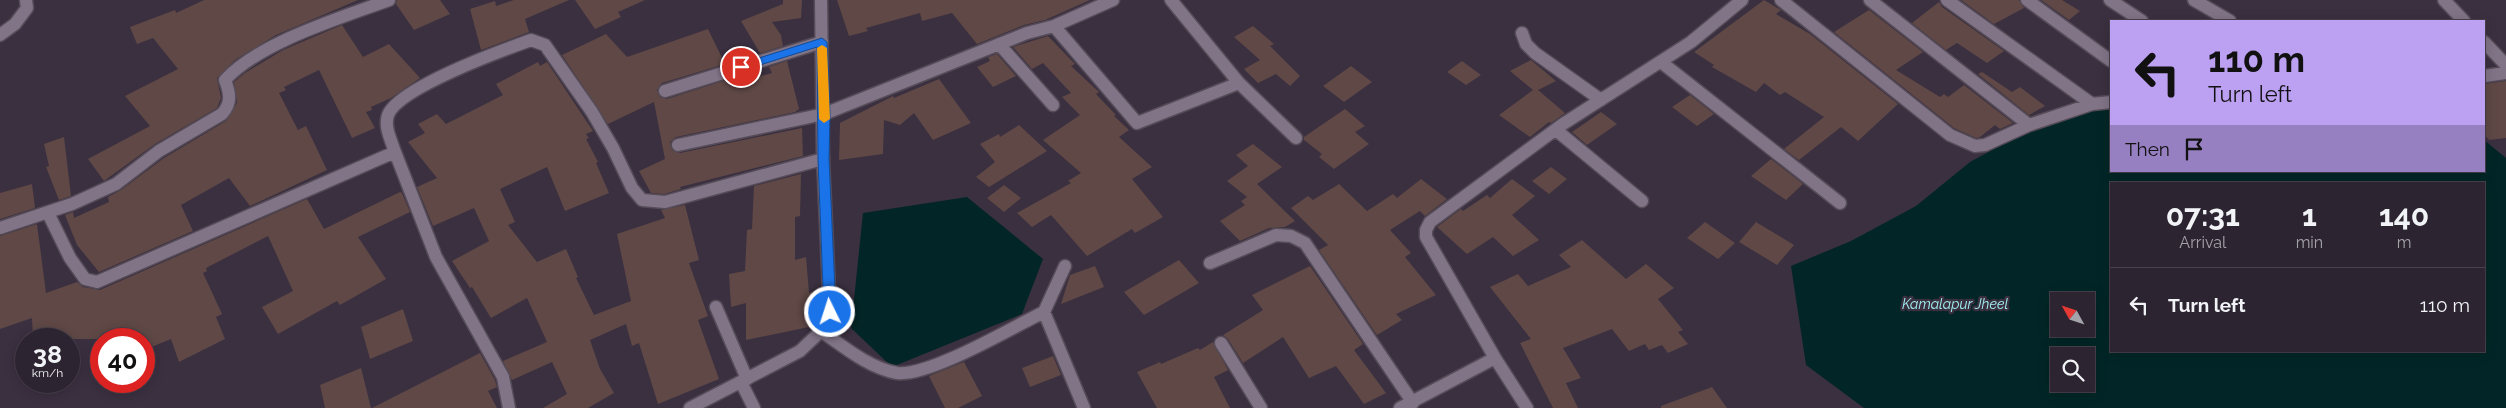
<!DOCTYPE html>
<html lang="en">
<head>
<meta charset="utf-8">
<style>
	:root { --surface:#2c2430; --page:#38303c; --text:#f1f3f6; --muted:#a6a4ab; --line:#48414c }
	body { margin:0; font-family:Raleway,sans-serif; background:var(--page); color:var(--text); height:100vh; display:flex; flex-direction:column; font-size:19px; white-space:nowrap }
	* { box-sizing:border-box; margin:0 }
	p { font-size:16px; color:var(--muted) }
	.icon { flex:none; width:28px; height:28px; fill:none; stroke:currentColor; stroke-width:2; stroke-linecap:round; stroke-linejoin:round }
	.map { position:relative; flex:1; overflow:hidden }
	.side { position:absolute; left:2110px; top:182px; width:375px; height:170px; display:flex; flex-direction:column; background:var(--surface); border-radius:0px; box-shadow:0 2px 12px #0003,0 0 0 1px var(--line) }
	.side>* { flex:none }
	.banner { position:absolute; left:2110px; top:20px; width:375px; height:152px; border-radius:0px; box-shadow:0 2px 12px #0003,0 0 0 1px var(--line); background:#bca0f2; color:#111; overflow:hidden }
	.needle { width:32px; rotate:310deg }
	.controls { position:absolute; left:2050px; top:292px; display:grid; gap:10px }
	.controls a { display:grid; place-items:center; width:45px; height:45px; border-radius:0px; background:var(--surface); box-shadow:0 2px 12px #0003,0 0 0 1px var(--line); font-size:25px }
	.speed { position:absolute; left:15px; top:328px; display:flex; gap:10px; font-size:25px; font-weight:700; text-align:center }
	.speed>* { display:grid; place-content:center; width:65px; height:65px; border-radius:50%; background:var(--surface); box-shadow:0 2px 12px #0003,0 0 0 1px var(--line); line-height:1 }
	.speed small { font-size:12px; font-weight:400 }
	.speed .limit { border:8px solid #d22; background:#fff; color:#111 }
	.pin { position:absolute; display:grid; place-items:center; width:42px; height:42px; color:#fff; margin:-21px; border:2px solid #fff; border-radius:50%; box-shadow:0 1px 5px #0007 }
	.me { position:absolute; width:55px; margin:-28px; rotate:356deg; stroke-linejoin:round; filter:drop-shadow(0 0 4px #0008) }
	.turn { display:flex; align-items:center; gap:18px; height:105px; padding:0 15px; font-size:22px }
	.turn .icon { width:65px; height:65px; stroke-width:2.5 }
	.turn b { display:block; font-size:35px; line-height:42px }
	.then { display:flex; align-items:center; height:48px; padding:0 15px; background:#0003; gap:10px; font-size:19px }
	.eta { display:flex; justify-content:space-evenly; align-items:center; height:85px; text-align:center }
	.eta b { font-size:30px; font-weight:700; line-height:35px }
	ul { padding:0; list-style:none }
	li { display:flex; align-items:center; gap:15px; height:75px; padding:0 15px; border-top:1px solid var(--line) }
	li div { flex:1 }
	li b { display:block; font-size:19px }
	li em { font-style:normal }
	.map>svg:first-child { display:block }
	.water { fill:#022627; fill-rule:evenodd }
	.building { fill:#5f4846 }
	.lines { fill:none; stroke-linecap:round; stroke-linejoin:round }
	.minor-casing { stroke:#554c58; stroke-width:15 }
	.tertiary-casing { stroke:#554c58; stroke-width:15 }
	.minor { stroke:#817487; stroke-width:12 }
	.tertiary { stroke:#817487; stroke-width:12 }
	.route { fill:#1a73e8; stroke:#114b97 }
	.slow { fill:#f59e0b }
	.labels { text-anchor:middle; dominant-baseline:central; stroke-width:4.5; stroke-linejoin:round; paint-order:stroke }
	.water-label { font-size:14px; font-style:italic; fill:#a0f3f4; stroke:#3b3040 }
</style>
</head>
<body>
<div class="map">
<svg width="2506" height="408" viewBox="0 0 2506 408">
	<rect width="100%" height="100%" fill="#3b3040"/>
	<path class="water" d="M2111 96V171H2484V140L2506 158V408H1864L1806 365 1791 266 1851 241 1916 206 1970 162 2035 127 2101 97ZM2111 184H2484V351H2111ZM2059 301H2086V329H2059ZM2059 356H2086V384H2059Z
		M967 197 1043 259 1022 314 892 367 851 328 863 213Z"/>
	<path class="building" d="M204 0H358L276 35 235 60 217 78 221 98 217 108 155 144 104 181 88 159 150 126 125 96 178 69 153 38 137 44 130 27 175 10 176 13Z
		M397 0H440L450 14 414 30 396 4Z
		M514 0H569L525 19 529 32 481 50 470 9 495 1 496 6Z
		M575 0H645L618 12 621 17 595 29Z
		M783 0H802L801 18 772 22 781 35 783 46 760 53 741 21 783 4Z
		M837 0H1090L1045 20 1024 25 977 44 952 13 922 21 920 13 866 28 868 31 849 36Z
		M1764 0 1781 10 1776 14 1810 34 1898 104 1858 141 1841 127 1799 160 1784 149 1824 117 1785 92 1780 95 1764 83 1756 92 1712 67 1714 65 1694 52Z
		M1961 0H2019L2024 8 1994 24Z
		M2041 0H2062L2080 11 2069 20Z
		M1939 2 1942 7 2004 51 1987 63 1957 43 1946 50 1912 23Z
		M1869 10 1923 52 1896 70 1940 97 1944 94 1948 97 1964 85 2013 123 2000 129 1995 125 1980 137 1976 138 1954 128 1834 32Z
		M342 25 363 57 389 44 420 78 391 98 371 107 372 110 366 112 375 128 352 138 319 70 284 87 286 90 279 93 298 130 306 126 327 170 250 206 229 178 181 205 193 231 99 272 77 245 65 215 73 212 74 218 109 202 108 197 121 190 164 158 226 121 237 103 234 82 245 73 283 50Z
		M1253 26 1274 44 1270 46 1300 76 1290 86 1276 74 1258 83 1244 69 1260 60 1234 37Z
		M708 29 725 64 662 83 657 90 660 97 667 99 732 78 734 83 772 73 769 67 787 61 799 109 795 112 676 137 670 142 672 150 680 153 802 128 803 156 680 187 681 189 664 194 651 193 639 171 665 159 654 102 608 124 562 55 606 34 627 57Z
		M1048 36 1075 64 1071 66 1099 92 1096 94 1116 115 1114 116 1129 130 1119 137 1152 167 1132 179 1163 217 1135 233 1132 229 1087 256 1051 215 1032 227 1017 213 1071 183 1068 181 1081 173 1043 140 1080 115 1062 97 1071 93 1043 63 1032 69 1013 47Z
		M997 54 1016 76 993 87 977 67 990 61 988 57Z
		M1531 60 1556 81 1538 90 1565 113 1551 123 1549 122 1530 137 1499 115 1533 90 1510 71Z
		M1462 61 1481 75 1466 85 1447 72Z
		M538 62 540 66 547 62 593 131 586 134 589 138 586 139 598 162 596 163 609 193 565 211 547 167 500 189 515 222 508 225 537 262 566 249 578 277 576 278 594 315 631 301 617 234 665 218 661 210 685 205 699 260 689 263 708 316 698 320 719 379 658 404 639 343 632 346 626 324 590 340 600 369 614 393 588 408H543L567 394 552 362 512 380 503 361 547 342 527 298 491 318 472 287 470 288 452 261 489 241 474 208 433 226 417 187 437 178 408 142 425 133 418 124 437 114 446 124 503 95 496 84Z
		M1351 66 1372 82 1344 102 1323 86Z
		M1982 72 2012 92 2020 87 2045 106 2029 115 1978 74Z
		M939 79 971 123 933 140 914 113 900 125 884 120 883 154 839 160 840 123 893 96 894 98Z
		M2506 81V138L2489 140 2484 134V84Z
		M1690 95 1714 114 1697 126 1672 107Z
		M1345 109 1365 126 1355 132 1369 144 1334 169 1319 157 1322 154 1304 140V137Z
		M1601 112 1617 124 1587 145 1572 132Z
		M1019 125 1047 151 989 187 976 177 995 162 980 144 999 134 1000 137Z
		M64 137 71 196 59 200 46 167 49 166 44 144Z
		M1253 144 1282 167 1257 184 1295 221 1285 227 1269 228 1240 241 1220 221 1245 205 1241 201 1247 197 1227 181 1248 166 1236 155Z
		M1771 159 1803 184 1786 200 1751 176Z
		M1551 167 1567 179 1549 194 1532 181Z
		M801 174 800 216 795 217V260L806 257 809 293 812 292 814 326 746 340V303L731 307 729 274 745 271 747 230 752 229 754 186Z
		M1421 179 1447 199 1425 216 1420 211 1390 230 1411 253 1405 257 1436 295 1396 314 1402 320 1377 335 1319 250 1328 245 1291 208 1308 196 1313 200 1339 184 1367 211 1393 194 1397 198Z
		M1512 179 1535 196 1512 215 1539 240 1513 256 1493 237 1467 254 1437 227 1461 209 1463 211 1487 195 1490 198Z
		M32 184 35 208 0 219V193Z
		M1004 185 1021 198 1004 212 987 198Z
		M400 192 402 193 410 212 358 237 386 279 340 305 337 301 278 334 262 307 293 291 268 236 206 268 207 271 203 273 222 314 216 317 225 339 179 362 171 339 144 350V339H55L54 332 33 339 32 318 0 329V236L37 224 46 293 77 282 83 287 100 290 307 199 324 229Z
		M1705 222 1735 243 1718 259 1687 238Z
		M1756 222 1794 245 1777 265 1739 242Z
		M1582 240 1626 279 1646 264 1674 288 1658 299 1683 330 1678 332 1688 344 1668 353 1662 345 1649 350 1645 344 1629 351 1612 329 1563 348 1581 378 1566 383 1578 408H1553L1520 343 1531 339 1490 287 1518 274 1528 286 1571 267 1559 255Z
		M1179 260 1199 283 1144 315 1124 292Z
		M1095 266 1104 287 1061 304 1070 275Z
		M1310 266 1363 344 1354 350 1386 393 1364 404 1336 366 1309 378 1283 337 1243 363 1228 339 1223 335 1263 310 1252 295Z
		M403 309 413 341 370 359 361 327Z
		M1213 342 1228 370 1214 377 1230 408H1157L1137 372 1160 362 1161 364 1198 348 1200 350Z
		M480 353 495 380 497 387 488 391 497 408H372Z
		M1053 356 1061 375 1030 387 1022 368Z
		M964 362 982 396 958 408H945L929 376Z
		M361 368 371 408H325L320 385Z
		M1712 387 1727 408H1661V406Z"/>
	<g class="lines">
		<g class="minor-casing">
			<path id="minor" d="M1781 0 1950 135 1975 146 1985 145 2029 125 2092 104 2111 102
				M1870 0 2029 125
				M1947 0 2092 104
				M2027 0 2111 61
				M2110 0 2142 21
				M2194 0 2230 21
				M2444 0 2464 21
				M1054 26 1113 0
				M1522 33 1526 44 1535 53 1601 100
				M0 35 15 24 27 8 26 0
				M2484 42 2506 65
				M999 44 1053 105
				M1661 62 1840 203
				M2484 76 2506 73
				M1239 83 1296 138
				M665 91 822 42
				M1556 130 1642 201
				M678 145 824 114 1027 33 1054 26 1137 123 1239 83 1171 0
				M395 152C391 140 384 127 388 115 398 88 503 50 531 40L545 45 592 112 613 148 632 188 642 200 665 202 823 159
				M48 213 70 258 85 279 97 282 395 152 436 257 503 377 509 408
				M1210 263 1276 235 1291 236 1305 243 1413 403
				M1065 266 1044 312 1084 408
				M716 307 747 379
				M821 331C844 347 869 368 897 373 929 377 1013 327 1044 312
				M1221 343 1261 408
				M1495 358 1527 408
				M741 382 754 408
				M1400 408 1495 358 1426 237V230L1430 222 1563 124 1691 42 1742 0"/>
		</g>
		<g class="tertiary-casing">
			<path id="tertiary" d="M0 228 72 204 116 184 159 151 222 114C232 103 230 93 225 80 260 42 340 18 389 0
				M690 408 800 351 821 331 830 312 823 159 821 0"/>
		</g>
		<use href="#minor" class="minor"/>
		<use href="#tertiary" class="tertiary"/>
	</g>
	<path class="route" d="M822 38 827 42 830 114 829 159 836 312 830 317 824 312 818 159 817 47 741 71 736 67 737 65Z"/>
	<path class="slow" d="M822 45 827 48 830 119 824 123 819 119 817 48Z"/>
	<g class="labels">
		<g class="water-label">
			<text x="1955" y="304">Kamalapur Jheel</text>
		</g>
	</g>
</svg>
<div class="controls">
<a><svg class="needle" viewBox="-14 -14 28 28"><path d="M0-13l5 13h-10z" fill="#e53935"/><path d="M0 13l5-13h-10z" fill="#a6a4ab"/></svg></a>
<a><svg class="icon" aria-label="search" viewBox="0 0 24 24"><circle cx="10" cy="10" r="6"/><path d="M15 15l6 6"/></svg></a>
</div>
<div class="speed"><div>38<small>km/h</small></div><div class="limit">40</div></div>
<div class="pin" style="left:741px;top:67px;background:#d93025"><svg class="icon" aria-label="arrive" viewBox="0 0 24 24"><path d="M6 21V4h12l-3 4 3 4H6"/></svg></div>
<svg class="me" style="left:830px;top:312px" viewBox="-20 -20 40 40"><circle r="17" fill="#1a73e8" stroke="#fff" stroke-width="3"/><path d="M0-11L8 9 0 5-8 9z" fill="#fff"/></svg>
<div class="banner">
<div class="turn"><svg class="icon" aria-label="left" viewBox="0 0 24 24"><path d="M17 20v-9H6M10 6l-5 5 5 5"/></svg><div><b>110 m</b>Turn left</div></div>
<div class="then">Then<svg class="icon" aria-label="arrive" viewBox="0 0 24 24"><path d="M6 21V4h12l-3 4 3 4H6"/></svg></div>
</div>
<section class="side">
<div class="eta">
<div><b>07:31</b><p>Arrival</p></div>
<div><b>1</b><p>min</p></div>
<div><b>140</b><p>m</p></div>
</div>
<ul>
<li><svg class="icon" aria-label="left" viewBox="0 0 24 24"><path d="M17 20v-9H6M10 6l-5 5 5 5"/></svg><div><b>Turn left</b></div><em>110 m</em></li>
</ul>
</section>
</div>
</body>
</html>
